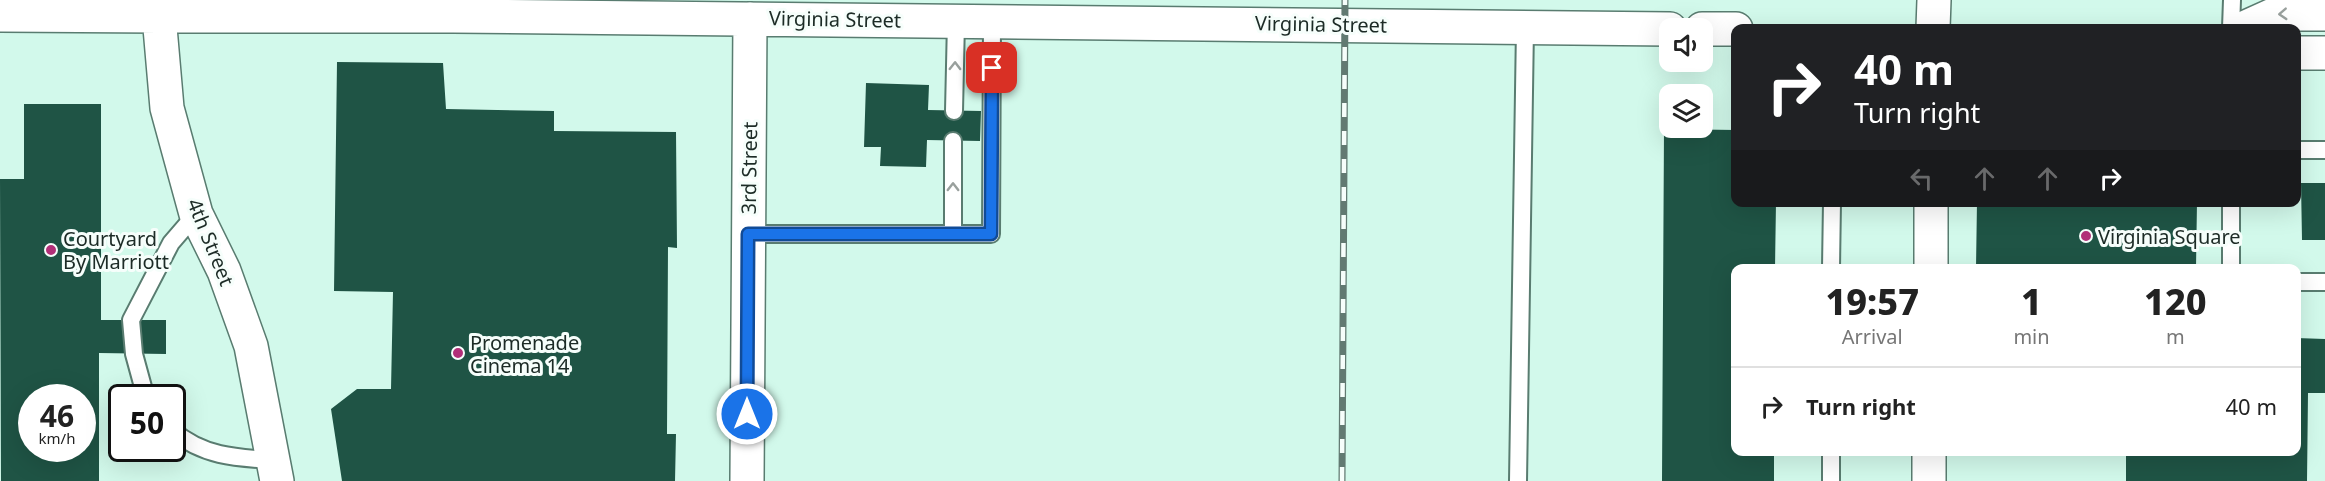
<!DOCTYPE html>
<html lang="en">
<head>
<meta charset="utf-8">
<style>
	:root { --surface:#fff; --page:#f6f6f6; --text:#222; --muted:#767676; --line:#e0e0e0 }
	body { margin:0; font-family:"Noto Sans",sans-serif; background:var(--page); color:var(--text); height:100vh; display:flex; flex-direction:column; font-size:22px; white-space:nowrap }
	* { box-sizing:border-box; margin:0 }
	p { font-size:20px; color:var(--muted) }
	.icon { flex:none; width:33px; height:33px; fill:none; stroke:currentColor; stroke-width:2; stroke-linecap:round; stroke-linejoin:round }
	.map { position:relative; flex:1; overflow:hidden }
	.sheet { position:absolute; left:1731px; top:264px; width:570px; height:192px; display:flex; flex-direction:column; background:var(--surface); border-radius:12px; box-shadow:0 6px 24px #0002 }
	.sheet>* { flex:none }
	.hud { position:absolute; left:1731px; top:24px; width:570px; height:183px; border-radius:12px; box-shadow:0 6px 24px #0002; background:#202124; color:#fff; overflow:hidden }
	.fabs { position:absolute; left:1659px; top:18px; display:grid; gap:12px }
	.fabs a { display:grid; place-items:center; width:54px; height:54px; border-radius:12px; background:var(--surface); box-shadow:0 6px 24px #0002; font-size:30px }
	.speed { position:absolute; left:18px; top:384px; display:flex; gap:12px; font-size:30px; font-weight:700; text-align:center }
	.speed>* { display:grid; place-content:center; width:78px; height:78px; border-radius:50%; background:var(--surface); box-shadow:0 6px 24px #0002; line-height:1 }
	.speed small { font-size:15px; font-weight:400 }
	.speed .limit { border:3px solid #111; border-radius:9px; background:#fff; color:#111 }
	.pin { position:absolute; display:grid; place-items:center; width:51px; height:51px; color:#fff; margin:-26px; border-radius:12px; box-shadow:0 3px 9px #0006 }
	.me { position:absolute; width:66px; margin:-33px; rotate:0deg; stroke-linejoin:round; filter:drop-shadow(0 0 4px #0008) }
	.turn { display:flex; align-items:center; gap:21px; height:126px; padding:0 24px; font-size:27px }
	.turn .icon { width:78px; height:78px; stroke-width:2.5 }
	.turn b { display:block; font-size:42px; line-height:51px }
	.lanes { display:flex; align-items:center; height:57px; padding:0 24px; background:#0003; justify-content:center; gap:30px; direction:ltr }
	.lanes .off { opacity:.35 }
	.eta { display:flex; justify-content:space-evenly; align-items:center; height:102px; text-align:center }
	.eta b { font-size:36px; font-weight:800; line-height:42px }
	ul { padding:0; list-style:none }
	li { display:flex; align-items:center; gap:18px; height:78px; padding:0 24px; border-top:2px solid var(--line) }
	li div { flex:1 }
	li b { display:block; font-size:22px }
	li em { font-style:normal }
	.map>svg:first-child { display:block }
	.building { fill:#1f5445; fill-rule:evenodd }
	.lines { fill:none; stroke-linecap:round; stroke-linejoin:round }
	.lane-casing { stroke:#597c70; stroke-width:20 }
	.street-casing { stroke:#597c70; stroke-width:36 }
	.secondary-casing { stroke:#597c70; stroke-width:36 }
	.lane { stroke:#fff; stroke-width:16 }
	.street { stroke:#fff; stroke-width:33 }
	.secondary { stroke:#fff; stroke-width:33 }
	.rail-casing { stroke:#627a72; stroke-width:7 }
	.rail { stroke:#f6fefb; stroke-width:4.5; stroke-dasharray:14; stroke-linecap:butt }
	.oneway { stroke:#99a09d }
	.route-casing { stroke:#114b97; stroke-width:15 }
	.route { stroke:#1a73e8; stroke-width:10 }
	.poi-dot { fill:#b22f78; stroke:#f6fefb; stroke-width:2 }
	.labels { text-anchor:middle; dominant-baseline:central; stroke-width:6; stroke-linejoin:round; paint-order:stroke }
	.street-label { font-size:20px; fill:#1c2b26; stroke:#f6fefb }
	.poi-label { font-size:20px; fill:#1c2b26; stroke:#f6fefb; text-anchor:start }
</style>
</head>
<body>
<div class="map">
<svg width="2325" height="481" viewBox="0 0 2325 481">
	<rect width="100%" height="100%" fill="#d2f9eb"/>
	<path class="building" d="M337 62 443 63 446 109 554 111V131L676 132 677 248 668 247 667 434H676L675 481H342L331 409 357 389H391L393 292 334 291Z
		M866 83 929 85 928 110 981 111 980 141 927 140 926 167 880 166 881 147H864Z
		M24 104H101V320H166V354L99 353V481H1L0 179H24ZM32 398H82V448H32Z
		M1664 129 1736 130V202H1776L1775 268H1736V452H1774V481H1662Z
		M2301 183H2325V240H2302Z
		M1977 202H2197L2196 268H1976Z
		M2296 338 2325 339V393H2308L2307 481H2126V452H2296Z"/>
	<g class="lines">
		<g class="lane-casing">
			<path id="lane" d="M2231 28 2232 0
				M954 111 956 21
				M2296 150H2325
				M2231 202V268
				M748 234H991L992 21
				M953 234V141
				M1831 268 1832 202
				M2296 282H2325
				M146 398 134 354 131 320 171 243 196 214
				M172 430C202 456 235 458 273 460
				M1518 481 1525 27
				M1831 481V452"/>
		</g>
		<g class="street-casing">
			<path id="street" d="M0 15 159 16 167 108 196 214 224 271 251 346 277 481
				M1933 28 1934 0
				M1931 268V202
				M1929 481V452"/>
		</g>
		<g class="secondary-casing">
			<path id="secondary" d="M160 0 159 16H453L1670 29
				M2244 28 2275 14H2325
				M1702 29H1736
				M2296 53H2325
				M747 481 750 19"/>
		</g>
		<use href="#lane" class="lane"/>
		<use href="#street" class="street"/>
		<use href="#secondary" class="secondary"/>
		<g class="rail-casing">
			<path id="rail" d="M1342 481 1345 0"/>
		</g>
		<use href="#rail" class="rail"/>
	</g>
	<defs><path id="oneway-chevron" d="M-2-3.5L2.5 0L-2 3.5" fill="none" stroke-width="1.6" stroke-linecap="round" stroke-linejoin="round" transform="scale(1.5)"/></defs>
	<g class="oneway">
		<use href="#oneway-chevron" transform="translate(2283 14) rotate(177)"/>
		<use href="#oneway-chevron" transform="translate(955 66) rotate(-89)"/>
		<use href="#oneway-chevron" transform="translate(953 187) rotate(-90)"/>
	</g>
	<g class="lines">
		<g class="route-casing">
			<path id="route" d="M747 414 748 234H991L992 68"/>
		</g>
		<use href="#route" class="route"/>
	</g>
	<g class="poi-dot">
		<circle cx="2086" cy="236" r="6"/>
		<circle cx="51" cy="250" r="6"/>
		<circle cx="458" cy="353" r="6"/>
	</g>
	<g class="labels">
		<g class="street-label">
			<text transform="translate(835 19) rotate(1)">Virginia Street</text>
			<text transform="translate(1321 24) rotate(1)">Virginia Street</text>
			<text transform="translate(749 168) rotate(-89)">3rd Street</text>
			<text transform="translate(211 242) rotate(68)">4th Street</text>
		</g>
		<g class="poi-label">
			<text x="2098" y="236">Virginia Square</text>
			<text x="63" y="238">Courtyard<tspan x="63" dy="23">By Marriott</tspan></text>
			<text x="470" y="342">Promenade<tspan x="470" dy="23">Cinema 14</tspan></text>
		</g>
	</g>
</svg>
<div class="fabs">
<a><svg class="icon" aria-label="sound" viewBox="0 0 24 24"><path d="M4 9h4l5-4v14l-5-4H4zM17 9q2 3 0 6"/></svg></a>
<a><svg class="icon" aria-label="layers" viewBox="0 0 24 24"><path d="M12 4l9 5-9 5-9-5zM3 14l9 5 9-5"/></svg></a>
</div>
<div class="speed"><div>46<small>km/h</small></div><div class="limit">50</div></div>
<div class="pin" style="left:992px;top:68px;background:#d93025"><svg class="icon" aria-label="arrive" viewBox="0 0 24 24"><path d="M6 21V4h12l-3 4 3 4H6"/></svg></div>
<svg class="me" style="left:747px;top:414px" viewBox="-20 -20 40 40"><circle r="17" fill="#1a73e8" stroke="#fff" stroke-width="3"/><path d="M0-11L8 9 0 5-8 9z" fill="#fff"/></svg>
<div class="hud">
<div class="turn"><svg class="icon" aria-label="right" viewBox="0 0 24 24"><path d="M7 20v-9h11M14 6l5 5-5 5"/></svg><div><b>40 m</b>Turn right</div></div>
<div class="lanes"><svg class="icon off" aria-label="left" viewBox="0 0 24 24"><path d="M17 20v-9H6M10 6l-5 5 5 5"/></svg><svg class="icon off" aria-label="ahead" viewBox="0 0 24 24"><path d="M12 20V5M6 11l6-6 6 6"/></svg><svg class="icon off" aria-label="ahead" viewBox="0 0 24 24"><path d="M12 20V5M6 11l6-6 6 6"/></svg><svg class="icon" aria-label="right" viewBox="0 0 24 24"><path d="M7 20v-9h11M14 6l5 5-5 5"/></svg></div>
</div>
<section class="sheet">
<div class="eta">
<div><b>19:57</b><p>Arrival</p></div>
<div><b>1</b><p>min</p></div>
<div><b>120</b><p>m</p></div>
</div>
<ul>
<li><svg class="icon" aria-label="right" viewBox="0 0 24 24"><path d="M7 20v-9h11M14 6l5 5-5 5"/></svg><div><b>Turn right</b></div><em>40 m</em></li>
</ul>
</section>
</div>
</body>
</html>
